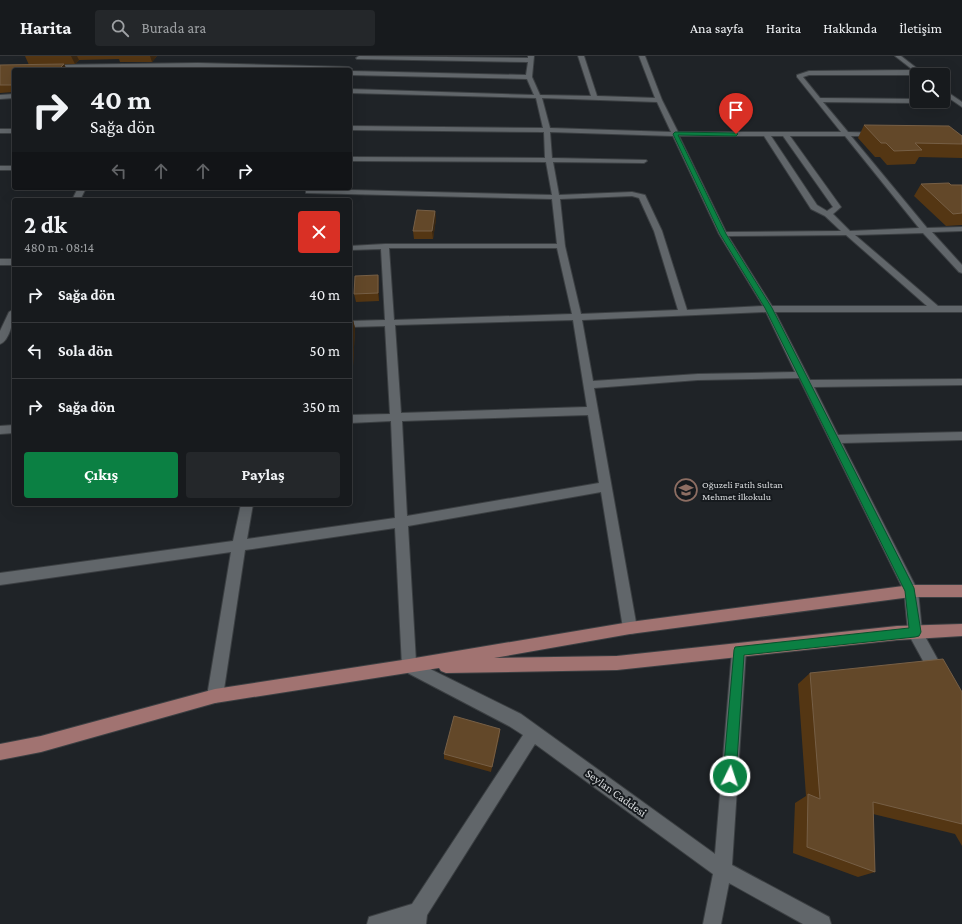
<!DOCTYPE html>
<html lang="tr">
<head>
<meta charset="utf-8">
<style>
	:root { --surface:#171a1d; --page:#24272a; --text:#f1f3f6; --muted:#9ea1a4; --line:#36383b; --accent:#0b8043 }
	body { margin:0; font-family:"Crimson Pro",serif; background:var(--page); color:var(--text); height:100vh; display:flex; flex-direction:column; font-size:15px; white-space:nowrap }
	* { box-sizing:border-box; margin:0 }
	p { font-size:13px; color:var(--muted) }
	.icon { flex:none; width:22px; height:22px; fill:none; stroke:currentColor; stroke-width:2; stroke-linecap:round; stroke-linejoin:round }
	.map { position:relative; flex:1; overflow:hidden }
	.drawer { position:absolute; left:12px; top:142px; width:340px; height:308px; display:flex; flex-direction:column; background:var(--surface); border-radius:4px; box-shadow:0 4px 16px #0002,0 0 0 1px var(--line) }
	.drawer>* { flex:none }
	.banner { position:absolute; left:12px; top:12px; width:340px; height:122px; border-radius:4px; box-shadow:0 4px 16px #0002,0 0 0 1px var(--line); background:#171a1d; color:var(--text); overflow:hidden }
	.controls { position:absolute; left:910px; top:12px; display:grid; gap:8px }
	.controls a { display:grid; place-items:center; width:40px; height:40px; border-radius:4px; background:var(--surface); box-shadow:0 4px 16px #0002,0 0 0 1px var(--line); font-size:20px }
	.pin { position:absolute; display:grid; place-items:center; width:34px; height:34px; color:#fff; margin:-41px -17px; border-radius:50% 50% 50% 0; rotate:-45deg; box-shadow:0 0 4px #0007 }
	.pin .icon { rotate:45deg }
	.me { position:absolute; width:44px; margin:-22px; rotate:4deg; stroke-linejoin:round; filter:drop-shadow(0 0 3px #0008) }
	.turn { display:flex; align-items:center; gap:14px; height:84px; padding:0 12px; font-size:18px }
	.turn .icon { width:52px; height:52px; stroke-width:2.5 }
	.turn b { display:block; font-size:28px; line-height:34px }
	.lanes { display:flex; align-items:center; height:38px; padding:0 12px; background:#0003; justify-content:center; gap:20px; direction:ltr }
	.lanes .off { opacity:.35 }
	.round { display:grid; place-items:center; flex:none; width:42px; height:42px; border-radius:4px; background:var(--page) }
	.head { display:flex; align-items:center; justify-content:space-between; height:68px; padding:0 12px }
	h1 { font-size:24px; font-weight:700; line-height:30px }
	.button { display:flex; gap:8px; margin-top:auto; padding:8px 12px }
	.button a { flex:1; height:46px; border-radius:4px; background:var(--accent); color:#fff; font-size:16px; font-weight:700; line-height:46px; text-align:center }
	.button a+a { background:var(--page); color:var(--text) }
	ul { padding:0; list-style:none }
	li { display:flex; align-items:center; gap:12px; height:56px; padding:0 12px; border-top:1px solid var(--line) }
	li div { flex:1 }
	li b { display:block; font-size:15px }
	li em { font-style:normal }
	header { display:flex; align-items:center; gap:24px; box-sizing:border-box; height:56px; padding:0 20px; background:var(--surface); border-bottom:1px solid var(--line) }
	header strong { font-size:19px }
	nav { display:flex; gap:22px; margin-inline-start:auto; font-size:14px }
	.search { width:280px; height:36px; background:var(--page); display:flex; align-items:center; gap:10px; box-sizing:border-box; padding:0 14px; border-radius:4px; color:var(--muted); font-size:15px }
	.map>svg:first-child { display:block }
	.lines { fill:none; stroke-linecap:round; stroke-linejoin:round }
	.minor-casing { stroke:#3b3f42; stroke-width:2 }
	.major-casing { stroke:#3b3f42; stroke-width:2 }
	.minor { fill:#61666a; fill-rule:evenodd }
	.major { fill:#a17371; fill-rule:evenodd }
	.wall { fill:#543613 }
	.shaded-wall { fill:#392712 }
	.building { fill:#634829; stroke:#765f46 }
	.route { fill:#0b8043; stroke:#07532c }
	.labels { text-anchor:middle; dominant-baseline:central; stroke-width:4; stroke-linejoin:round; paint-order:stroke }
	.poi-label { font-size:10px; fill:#dbdee0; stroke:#161a1e; text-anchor:start }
	.near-street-label { font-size:12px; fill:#dbdee0; stroke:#161a1e }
</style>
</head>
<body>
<header>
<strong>Harita</strong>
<div class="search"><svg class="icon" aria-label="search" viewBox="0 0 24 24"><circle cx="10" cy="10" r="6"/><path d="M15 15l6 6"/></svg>Burada ara</div>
<nav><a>Ana sayfa</a><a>Harita</a><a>Hakkında</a><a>İletişim</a></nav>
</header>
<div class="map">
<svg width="962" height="868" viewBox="0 0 962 868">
	<rect width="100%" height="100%" fill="#1f2327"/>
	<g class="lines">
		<g class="minor-casing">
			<path id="minor" d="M359 0 528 2V0H534L532 21 540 39 591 40 578 0H584L597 40 655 42 639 0H645L662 44 678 76H841L797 21V19L809 15 913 14 895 0H901L923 17 920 19H809L803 21 820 42 917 43V45H920L917 47 823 46 848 76 879 77V79L877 80H851L927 172 962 171V175L932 176 962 209V217L959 216 923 177 855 179 938 250H962V256H775L810 324 962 323V329L814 331 838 379 962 376V384L842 387 918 535 922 575 943 613 945 618 943 623 938 625 933 623 910 581 908 576 904 535 799 322 698 324 594 332 637 572 635 577 630 578 625 577 623 572 601 436 408 470 416 606 521 658 715 798 732 594 734 589 739 587 744 589 746 594 732 809 829 861 831 868H803L729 827 721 868H703L713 818 535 688 427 859 426 868H367L369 861 412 848 523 679 509 670 404 615 402 610 395 472 245 494 223 640 220 645 215 647 210 645 207 640 231 496 0 529V517L233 485 241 448H253L247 483 395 462 391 365 350 367V359L390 358 385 270 350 271V265L385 264 381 193 350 194V190L385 188H557L552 143 306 137V133H309L552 139 546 106 350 105V101L545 102 544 76 350 74V70L543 72 536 42 350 37V33L534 39 527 23 350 19V15L526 19 528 6 357 3 356 2ZM542 42 657 46 671 76 550 72ZM550 76 673 80 719 178 763 250 687 254 662 175 645 139 632 136 559 139 553 106 644 107 647 105 646 104 552 102ZM679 80H764L811 153 825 160 841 175 726 176ZM771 80H783L833 151 827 155 817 149ZM790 80H845L919 172 850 175 833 158 841 151ZM632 140 639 142 654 175 678 254 581 258 565 190 560 143ZM846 179 927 250H772L728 180ZM389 192H557L572 258 394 264ZM766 256 795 316 698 318 593 325 582 264ZM573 264 587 351 401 357 395 269ZM588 359 599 427 407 460 402 365Z
				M198 7 349 11 352 13 350 14 198 11 49 13 46 11 49 9Z
				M943 33 962 46V51L943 38Z
				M14 38V42L0 43V39Z
				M0 73H14V77H0Z
				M0 110H14V114H0Z
				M78 132H86L80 144H72Z
				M0 203H14V209H0Z
				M14 253C14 262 10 285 0 288V275L9 256Z
				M14 369V377L0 378V370Z"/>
		</g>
		<g class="major-casing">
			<path id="major" d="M911 529H962V541H911L630 578 494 602 617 600 897 570 962 568V580L897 584 617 614 446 617 441 615 439 612 215 647 41 696 0 704V688L41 680 215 633 409 603 630 566Z"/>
		</g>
		<use href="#minor" class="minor"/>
		<use href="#major" class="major"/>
	</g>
	<path class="wall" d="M25 0H157L152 6H120L119 3 79 4 75 8 41 9 64 8 67 14H14V36L0 37V9H29Z
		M864 69 962 80V102L919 101 915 108 887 109 880 101H875L858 82Z
		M921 128 962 129V169L946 170 914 140Z
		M435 155 436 163 433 183H414L413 175Z
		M378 219 379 227V245L356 246 354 238Z
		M350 260H352L355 272 353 310H350Z
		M810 617 962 636V790L955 778 873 758 875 816 858 821 793 797 795 747 806 740 798 628Z
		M500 673V678L491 716 444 703V698Z"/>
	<path class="shaded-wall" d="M71 0H77L79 4 75 8Z
		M150 0H157L152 6Z
		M64 8 67 14H59V13Z
		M435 155 436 163 433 183 432 175Z
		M378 219 379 227V245L378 237Z
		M352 260 355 272 353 310 350 297Z
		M500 673V678L491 716 492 711Z"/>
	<path class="building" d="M64 8 59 13 14 14V29H0V9Z
		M864 69 949 70 962 80V88L915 87 922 94 894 95 886 87H881Z
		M949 127 951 129H962V157L953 158 921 128Z
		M417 154 435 155 432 175H413Z
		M378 219V237L354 238 355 220Z
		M350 260H352L350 297Z
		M943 603 962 636V768L873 746 875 816 807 791 808 738 820 743 810 617Z
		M454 660 500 673 492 711 444 698Z"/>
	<path class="route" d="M675 76 736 77 738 78 736 80 678 79 726 178 772 252 914 532 921 576 919 580 915 581 744 599 736 720 734 724 730 726 725 724 723 720 734 594 735 591 909 572 905 535 765 252 720 178 673 78Z"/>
	<defs>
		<g id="school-ring" transform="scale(1.15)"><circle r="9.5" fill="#161a1e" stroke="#8d6e63" stroke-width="1.5"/><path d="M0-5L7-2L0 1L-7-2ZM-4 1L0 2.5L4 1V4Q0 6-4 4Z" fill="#8d6e63"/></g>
	</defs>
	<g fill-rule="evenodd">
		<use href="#school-ring" x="686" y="434"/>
	</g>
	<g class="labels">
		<g class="poi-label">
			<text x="702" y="428">Oğuzeli Fatih Sultan<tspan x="702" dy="12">Mehmet İlkokulu</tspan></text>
		</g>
		<g class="near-street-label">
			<text transform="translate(616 737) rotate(36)">Seylan Caddesi</text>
		</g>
	</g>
</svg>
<div class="controls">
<a><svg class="icon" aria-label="search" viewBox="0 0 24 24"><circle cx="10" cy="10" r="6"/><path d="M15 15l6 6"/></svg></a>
</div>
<div class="pin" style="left:736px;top:78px;background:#d93025"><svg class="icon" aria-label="arrive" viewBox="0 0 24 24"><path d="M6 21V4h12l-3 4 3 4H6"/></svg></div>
<svg class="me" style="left:730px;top:720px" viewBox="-20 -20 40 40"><circle r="17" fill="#0b8043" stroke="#fff" stroke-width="3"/><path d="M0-11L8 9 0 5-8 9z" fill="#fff"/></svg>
<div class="banner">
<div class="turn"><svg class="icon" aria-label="right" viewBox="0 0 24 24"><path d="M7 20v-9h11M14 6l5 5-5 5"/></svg><div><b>40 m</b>Sağa dön</div></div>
<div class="lanes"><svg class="icon off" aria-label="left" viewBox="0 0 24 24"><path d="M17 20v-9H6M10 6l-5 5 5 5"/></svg><svg class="icon off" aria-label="ahead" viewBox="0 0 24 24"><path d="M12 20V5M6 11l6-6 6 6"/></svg><svg class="icon off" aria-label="ahead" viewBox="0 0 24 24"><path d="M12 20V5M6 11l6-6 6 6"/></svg><svg class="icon" aria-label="right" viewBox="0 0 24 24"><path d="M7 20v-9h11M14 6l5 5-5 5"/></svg></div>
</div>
<section class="drawer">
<div class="head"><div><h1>2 dk</h1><p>480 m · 08:14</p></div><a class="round" style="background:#d93025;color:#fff"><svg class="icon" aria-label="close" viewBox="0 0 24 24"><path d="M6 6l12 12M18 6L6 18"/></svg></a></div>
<ul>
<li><svg class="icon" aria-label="right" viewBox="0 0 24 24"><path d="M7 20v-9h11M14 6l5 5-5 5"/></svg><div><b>Sağa dön</b></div><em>40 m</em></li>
<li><svg class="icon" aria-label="left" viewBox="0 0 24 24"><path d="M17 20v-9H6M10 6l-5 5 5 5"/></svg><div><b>Sola dön</b></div><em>50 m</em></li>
<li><svg class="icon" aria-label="right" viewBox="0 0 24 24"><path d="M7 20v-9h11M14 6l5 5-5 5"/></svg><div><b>Sağa dön</b></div><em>350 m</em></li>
</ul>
<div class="button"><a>Çıkış</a><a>Paylaş</a></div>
</section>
</div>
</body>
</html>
